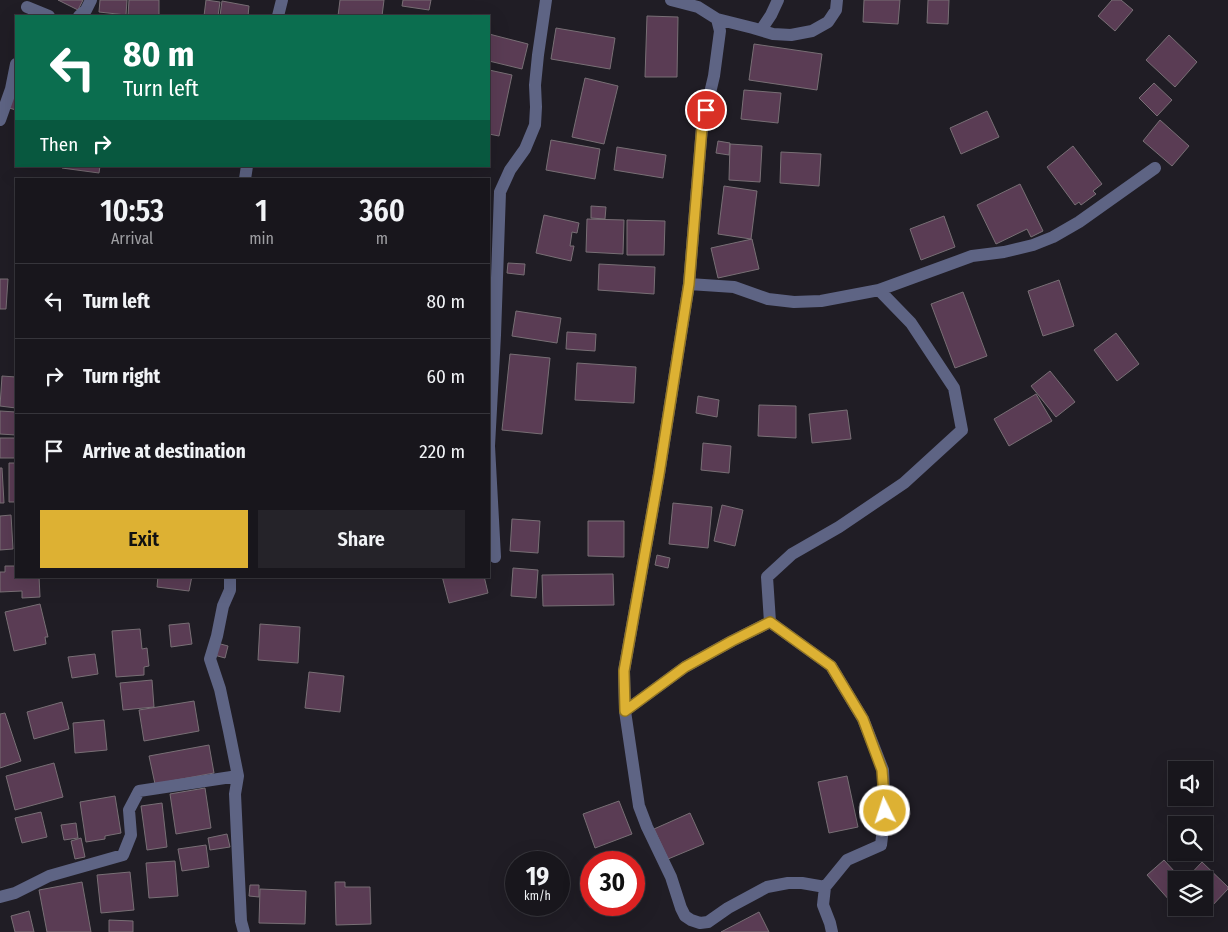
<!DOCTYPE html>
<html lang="en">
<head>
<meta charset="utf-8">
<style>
	:root { --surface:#18161c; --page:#252329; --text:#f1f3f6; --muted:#9f9fa3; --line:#36353b; --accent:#ddb133 }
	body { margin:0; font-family:"Fira Sans Condensed",sans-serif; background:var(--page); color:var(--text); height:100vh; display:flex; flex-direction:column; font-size:19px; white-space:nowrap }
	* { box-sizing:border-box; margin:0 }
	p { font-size:16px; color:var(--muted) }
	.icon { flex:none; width:28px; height:28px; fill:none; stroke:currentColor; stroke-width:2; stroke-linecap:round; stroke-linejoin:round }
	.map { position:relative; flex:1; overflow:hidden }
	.sheet { position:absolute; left:15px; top:178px; width:475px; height:400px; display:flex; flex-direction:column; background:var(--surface); border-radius:0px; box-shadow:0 5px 20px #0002,0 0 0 1px var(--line) }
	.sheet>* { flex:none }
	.hud { position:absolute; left:15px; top:15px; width:475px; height:152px; border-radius:0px; box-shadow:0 5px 20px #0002,0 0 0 1px var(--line); background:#0b6e4f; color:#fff; overflow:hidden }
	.buttons { position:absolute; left:1168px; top:761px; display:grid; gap:10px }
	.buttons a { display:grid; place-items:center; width:45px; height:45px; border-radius:0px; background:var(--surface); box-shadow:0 5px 20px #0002,0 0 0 1px var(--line); font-size:25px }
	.speed { position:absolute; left:505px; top:851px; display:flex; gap:10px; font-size:25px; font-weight:700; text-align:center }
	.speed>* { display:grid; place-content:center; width:65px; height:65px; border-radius:50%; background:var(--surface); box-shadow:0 5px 20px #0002,0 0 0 1px var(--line); line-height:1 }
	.speed small { font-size:12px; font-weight:400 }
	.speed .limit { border:8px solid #d22; background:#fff; color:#111 }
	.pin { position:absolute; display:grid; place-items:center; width:42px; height:42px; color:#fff; margin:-21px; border:2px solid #fff; border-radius:50%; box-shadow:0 1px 5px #0007 }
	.me { position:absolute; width:55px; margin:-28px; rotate:356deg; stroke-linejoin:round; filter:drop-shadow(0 0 4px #0008) }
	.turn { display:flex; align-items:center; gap:18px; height:105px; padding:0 25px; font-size:22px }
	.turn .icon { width:65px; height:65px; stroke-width:2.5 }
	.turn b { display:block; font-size:35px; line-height:42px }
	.then { display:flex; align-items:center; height:48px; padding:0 25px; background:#0003; gap:10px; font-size:19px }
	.eta { display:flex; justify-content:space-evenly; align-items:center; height:85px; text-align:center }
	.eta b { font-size:30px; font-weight:600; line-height:35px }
	.cta { display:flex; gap:10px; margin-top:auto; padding:10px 25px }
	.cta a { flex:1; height:58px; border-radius:0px; background:var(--accent); color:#111; font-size:20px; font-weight:600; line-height:58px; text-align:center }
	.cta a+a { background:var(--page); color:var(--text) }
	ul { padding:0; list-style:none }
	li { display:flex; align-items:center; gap:15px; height:75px; padding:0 25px; border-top:1px solid var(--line) }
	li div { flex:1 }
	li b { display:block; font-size:19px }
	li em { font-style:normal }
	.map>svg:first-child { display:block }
	.building { fill:#5a3c54; stroke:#786f75 }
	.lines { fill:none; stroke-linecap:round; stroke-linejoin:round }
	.minor { stroke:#5e6484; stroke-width:12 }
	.route-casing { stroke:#907321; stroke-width:12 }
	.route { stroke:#ddb133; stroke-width:9 }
</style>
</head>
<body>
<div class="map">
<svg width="1228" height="932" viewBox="0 0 1228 932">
	<rect width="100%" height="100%" fill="#201d25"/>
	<path class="building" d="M58 0H83L78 10Z
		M100 0H127L126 15 99 12Z
		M129 0H159V16H128Z
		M206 0 220 2 218 16H204Z
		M340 0H384L382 16H338Z
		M403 0H431L429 10 402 6Z
		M864 0H900L898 24 863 22Z
		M928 0H949L948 24 927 23Z
		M1112 0H1121L1133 10 1115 31 1098 16Z
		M222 1 249 6 248 16H220Z
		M647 16 678 17 677 77H645Z
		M556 28 615 38 610 69 551 59Z
		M489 34 528 44 522 69 489 61Z
		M1169 35 1197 62 1175 87 1146 60Z
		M754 44 822 54 817 90 749 80Z
		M489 70 512 75 499 136 489 134Z
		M585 78 618 86 604 144 572 137Z
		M16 79V110L9 108Z
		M1154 83 1172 100 1157 116 1139 98Z
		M744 90 781 93 778 123 741 119Z
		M987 111 999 137 961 154 950 128Z
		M1160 120 1189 146 1172 166 1143 141Z
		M551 140 600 149 595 179 546 170Z
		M718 141 730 143 729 155 716 153Z
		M730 144 762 146 760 182 729 180Z
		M1073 146 1102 184 1093 191 1096 194 1081 205 1079 202 1075 205 1047 167Z
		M617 147 666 155 663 178 614 170Z
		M781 152 821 154 819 186 780 183Z
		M62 166H100L99 173 62 168Z
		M1020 184 1043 231 1031 237 1027 229 996 244 977 205Z
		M724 186 757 191 751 239 718 234Z
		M591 206 606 207 605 219 591 218Z
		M544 215 579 223 577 233 572 232 570 246H574L571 261 536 253Z
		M944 216 955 247 921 260 910 229Z
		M587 219 624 220 623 254 586 252Z
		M627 220 665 221 664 255H627Z
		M752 239 759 269 718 278 711 248Z
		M508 263 525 264 524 275 507 273Z
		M599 264 655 267 654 294 598 290Z
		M0 279H8L6 309H0Z
		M1059 280 1074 326 1043 336 1028 291Z
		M963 292 987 356 955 368 931 304Z
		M516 311 561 318 557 343 512 336Z
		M567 332 596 334 595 351 566 349Z
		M1116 333 1139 364 1117 381 1094 350Z
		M510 354 550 358 542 434 502 430Z
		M577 363 636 367 634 403 575 400Z
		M1050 371 1075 402 1056 417 1031 386Z
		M2 376 16 377V408L0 406Z
		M1036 394 1052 421 1009 446 994 419Z
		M698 396 719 400 717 417 696 413Z
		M759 405 796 406V438L758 436Z
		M847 410 851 439 812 443 809 414Z
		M0 411 16 412V435L0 434Z
		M0 438H16V458H0Z
		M703 443 731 446 729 473 701 470Z
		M9 463H16V502H9Z
		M0 468H2L4 503H0Z
		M673 503 712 507 708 548 669 544Z
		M722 505 743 510 735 546 714 541Z
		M11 515 13 549 0 550V516Z
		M512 519 540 521 538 553 510 551Z
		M588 521H624V557L588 556Z
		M657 555 670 558 668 568 655 565Z
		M5 566H16V576H39L40 597 22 598V591L0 592V572H5Z
		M513 568 538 570 536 598 511 596Z
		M613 574 614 605 543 606 542 575Z
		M158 576H192L189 591 157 587Z
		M442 576H484L488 593 449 603Z
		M40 604 48 637H45L46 644 14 651 5 612Z
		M189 623 192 644 171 647 169 625Z
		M260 624 300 627 298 663 258 660Z
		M140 629 142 649 147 648 149 666 144 667V675L116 677 112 631Z
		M217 643 228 646 225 658 214 655Z
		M95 654 98 674 72 678 68 657Z
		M309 672 344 676 340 712 305 708Z
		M152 680 154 707 123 710 120 683Z
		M194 701 199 731 144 741 139 710Z
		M62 702 69 729 34 739 27 712Z
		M5 713 21 761 0 768V714Z
		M104 720 107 750 75 753 73 723Z
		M209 745 214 773 155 784 149 756Z
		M54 763 63 797 15 810 6 776Z
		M847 776 858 827 829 833 818 782Z
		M205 788 211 828 176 834 170 794Z
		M115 796 121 833 105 836V839L86 842 80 802Z
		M619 801 632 834 595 848 583 814Z
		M162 803 167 847 147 850 141 806Z
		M41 812 47 837 22 843 15 818Z
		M690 813 704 844 668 859 654 829Z
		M76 823 78 838 64 840 61 825Z
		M227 834 230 847 210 850 208 838Z
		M81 838 85 857 75 859 71 841Z
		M206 845 209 867 182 871 178 849Z
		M1164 860 1175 872 1170 875 1176 882V895L1170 901 1147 875Z
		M175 861 178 896 149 898 146 863Z
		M1202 862 1228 887V889L1210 908 1204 902V880H1185Z
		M130 872 134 910 101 913 97 875Z
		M82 882 91 932H47L39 890Z
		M335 882H345V887H370L371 924 336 925Z
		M250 885H259V897L249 896Z
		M260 889 306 891 305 924 259 923Z
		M29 911 34 932H15L11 916Z
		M759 912 769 932H721Z
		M109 920 133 921V932H109Z"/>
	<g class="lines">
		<path class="minor" d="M671 0 698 7 717 19 753 28 773 34 791 35 812 31 828 22 836 10 837 0
			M27 7 49 16
			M79 16 86 10 91 0
			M278 16 282 0
			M717 19 720 31 714 76 702 127 689 284 659 474 624 671 625 711 639 806 647 827 671 877 681 908 685 916 691 920 700 923 708 922 728 908 767 887 788 883H802L825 887 823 905 830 923 832 932
			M761 30 771 15 778 0
			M0 120 11 89 16 64
			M245 179 247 166
			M689 284 734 287 768 299 794 302 821 301 879 290 972 256 1004 252 1033 245 1053 237 1079 222 1155 168
			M495 557 489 446 495 335 500 192 510 170 525 149 535 125 536 107 535 85 538 55 546 0
			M230 576V590L223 606 217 636 210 659 220 689 229 731 238 776 235 794 241 921 244 932
			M770 622 767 577 792 554 839 527 904 483 962 430 954 388 911 323 879 290
			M625 711 685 667 732 641 770 622 831 666 863 719 883 770 885 811 881 845 847 860 825 887
			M0 897 15 893 49 876 123 855 131 835 129 810 139 791 238 776"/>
	</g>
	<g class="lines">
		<g class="route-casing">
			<path id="route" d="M706 110 702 127 689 284 659 474 624 671 625 711 685 667 732 641 770 622 831 666 863 719 882 770 885 811"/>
		</g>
		<use href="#route" class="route"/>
	</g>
</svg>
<div class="buttons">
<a><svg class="icon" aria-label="sound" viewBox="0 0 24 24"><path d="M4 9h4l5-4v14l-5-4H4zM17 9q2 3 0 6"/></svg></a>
<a><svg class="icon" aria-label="search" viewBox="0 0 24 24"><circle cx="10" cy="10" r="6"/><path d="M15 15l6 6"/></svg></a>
<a><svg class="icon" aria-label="layers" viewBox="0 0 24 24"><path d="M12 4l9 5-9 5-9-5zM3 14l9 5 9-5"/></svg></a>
</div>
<div class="speed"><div>19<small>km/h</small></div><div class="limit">30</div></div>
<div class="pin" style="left:706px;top:110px;background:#d93025"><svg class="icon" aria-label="arrive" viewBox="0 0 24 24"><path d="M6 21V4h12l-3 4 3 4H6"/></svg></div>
<svg class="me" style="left:885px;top:811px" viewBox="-20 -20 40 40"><circle r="17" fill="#ddb133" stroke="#fff" stroke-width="3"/><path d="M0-11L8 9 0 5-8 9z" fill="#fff"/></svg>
<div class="hud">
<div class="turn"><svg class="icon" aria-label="left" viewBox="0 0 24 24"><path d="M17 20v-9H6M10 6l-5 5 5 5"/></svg><div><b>80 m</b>Turn left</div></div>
<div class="then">Then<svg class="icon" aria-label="right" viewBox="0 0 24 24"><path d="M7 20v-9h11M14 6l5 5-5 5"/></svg></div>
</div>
<section class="sheet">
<div class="eta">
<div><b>10:53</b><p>Arrival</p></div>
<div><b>1</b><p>min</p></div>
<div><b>360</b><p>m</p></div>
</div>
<ul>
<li><svg class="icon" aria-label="left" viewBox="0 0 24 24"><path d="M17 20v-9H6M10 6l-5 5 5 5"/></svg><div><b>Turn left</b></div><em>80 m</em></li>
<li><svg class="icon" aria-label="right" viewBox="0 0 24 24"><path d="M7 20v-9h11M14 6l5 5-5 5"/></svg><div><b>Turn right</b></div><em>60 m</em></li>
<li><svg class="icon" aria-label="arrive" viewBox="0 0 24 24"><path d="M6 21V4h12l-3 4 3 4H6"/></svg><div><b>Arrive at destination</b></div><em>220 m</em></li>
</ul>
<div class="cta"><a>Exit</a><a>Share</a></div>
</section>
</div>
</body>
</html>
